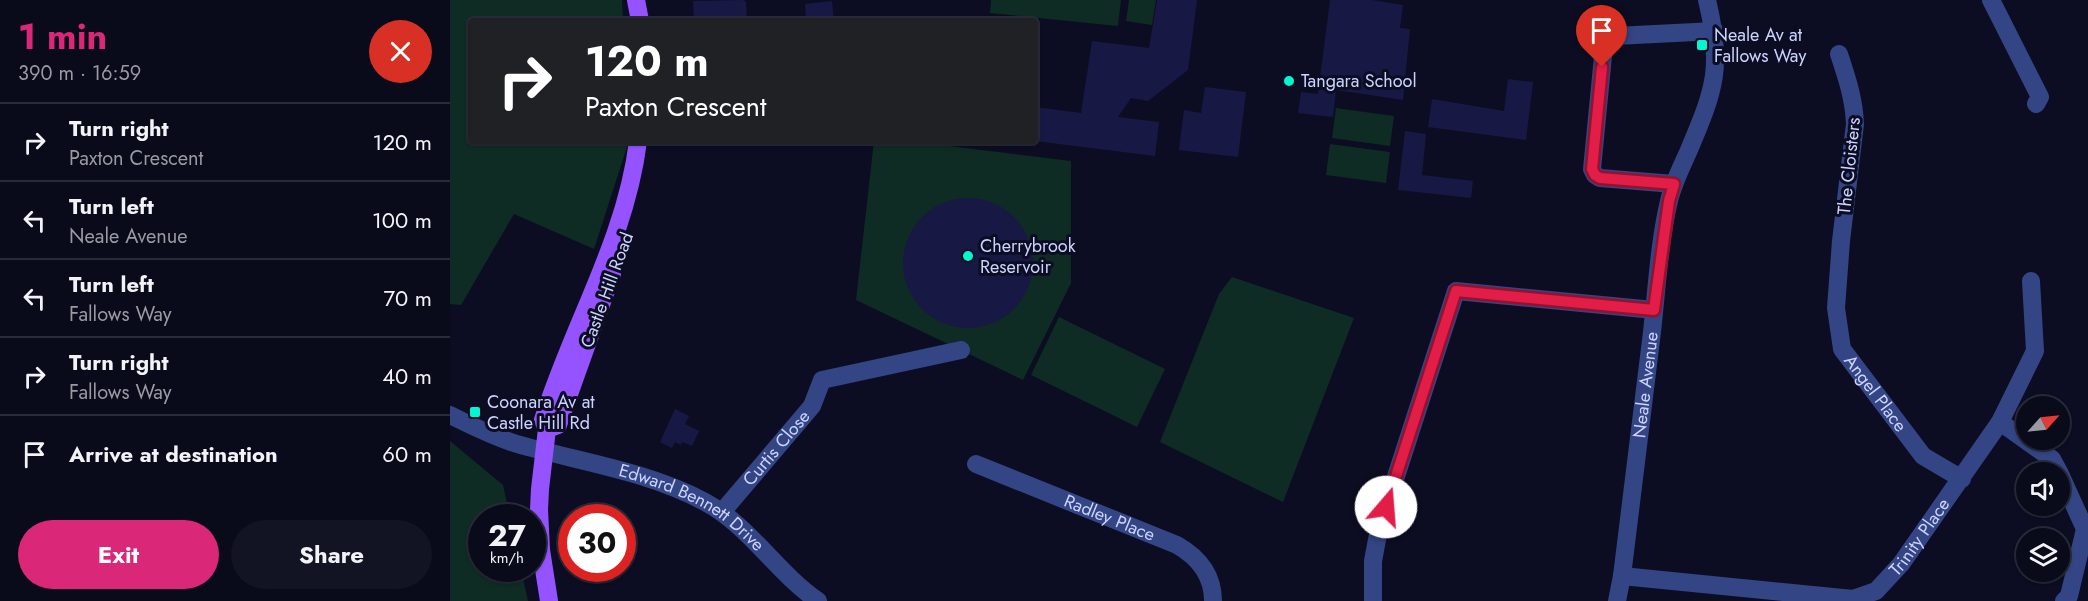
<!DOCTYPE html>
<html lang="en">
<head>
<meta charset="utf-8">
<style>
	:root { --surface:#090a1a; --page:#121323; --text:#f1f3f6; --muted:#999aa2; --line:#292b39; --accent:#db2777 }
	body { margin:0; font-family:Jost,sans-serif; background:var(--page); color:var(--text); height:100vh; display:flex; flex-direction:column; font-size:22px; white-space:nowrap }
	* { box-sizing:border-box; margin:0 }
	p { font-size:20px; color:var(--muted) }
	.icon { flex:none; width:33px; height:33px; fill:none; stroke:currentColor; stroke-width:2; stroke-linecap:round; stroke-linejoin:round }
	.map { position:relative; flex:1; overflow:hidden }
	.panel { display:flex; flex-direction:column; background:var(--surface); width:450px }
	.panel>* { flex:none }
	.banner { position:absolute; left:18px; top:18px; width:570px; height:126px; border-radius:6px; box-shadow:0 2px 4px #0004,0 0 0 2px var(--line); background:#202124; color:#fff; overflow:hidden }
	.needle { width:39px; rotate:63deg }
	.fabs { position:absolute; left:1566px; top:396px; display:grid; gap:12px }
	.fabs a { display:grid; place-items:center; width:54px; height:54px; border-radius:50%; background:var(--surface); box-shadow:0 2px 4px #0004,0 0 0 2px var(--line); font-size:30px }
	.speed { position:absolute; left:18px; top:504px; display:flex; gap:12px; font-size:30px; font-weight:700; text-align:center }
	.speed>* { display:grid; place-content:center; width:78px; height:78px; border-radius:50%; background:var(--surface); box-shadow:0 2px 4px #0004,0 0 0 2px var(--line); line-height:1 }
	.speed small { font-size:15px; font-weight:400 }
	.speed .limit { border:9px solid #d22; background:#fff; color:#111 }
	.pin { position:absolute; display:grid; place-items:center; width:51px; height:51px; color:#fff; margin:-62px -26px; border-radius:50% 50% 50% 0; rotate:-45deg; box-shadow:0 0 6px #0007 }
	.pin .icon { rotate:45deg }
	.me { position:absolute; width:66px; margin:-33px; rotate:18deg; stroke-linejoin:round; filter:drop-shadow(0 0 4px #0008) }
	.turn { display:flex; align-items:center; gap:21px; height:126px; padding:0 18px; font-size:27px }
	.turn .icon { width:78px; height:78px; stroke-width:2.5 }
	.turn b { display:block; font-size:42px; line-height:51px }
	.round { display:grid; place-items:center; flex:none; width:63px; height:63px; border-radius:32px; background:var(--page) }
	.head { display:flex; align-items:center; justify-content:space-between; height:102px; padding:0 18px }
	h1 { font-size:36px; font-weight:700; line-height:45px; color:var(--accent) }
	.cta { display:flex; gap:12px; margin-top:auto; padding:12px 18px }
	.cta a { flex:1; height:69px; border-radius:36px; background:var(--accent); color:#fff; font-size:24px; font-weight:700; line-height:69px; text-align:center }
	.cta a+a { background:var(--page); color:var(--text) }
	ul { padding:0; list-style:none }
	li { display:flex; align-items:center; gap:18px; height:78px; padding:0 18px; border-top:2px solid var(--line) }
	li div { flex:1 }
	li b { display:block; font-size:22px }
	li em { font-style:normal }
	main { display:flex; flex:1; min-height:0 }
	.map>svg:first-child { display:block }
	.green { fill:#0e2c23 }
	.building { fill:#171944 }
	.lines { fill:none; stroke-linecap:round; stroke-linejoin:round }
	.minor { stroke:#334584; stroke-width:18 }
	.major { stroke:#9453ff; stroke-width:18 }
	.route-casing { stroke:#92132f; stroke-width:15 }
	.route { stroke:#e11d48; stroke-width:10 }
	.poi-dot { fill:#00f7d2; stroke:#0c0d22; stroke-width:2 }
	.labels { text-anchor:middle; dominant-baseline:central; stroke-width:6; stroke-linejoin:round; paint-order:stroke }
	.poi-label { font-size:18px; fill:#ccd3ff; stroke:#0c0d22; text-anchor:start }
	.street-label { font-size:18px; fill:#ccd3ff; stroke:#0c0d22 }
</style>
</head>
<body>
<main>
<section class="panel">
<div class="head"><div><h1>1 min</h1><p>390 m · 16:59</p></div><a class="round" style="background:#d93025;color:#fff"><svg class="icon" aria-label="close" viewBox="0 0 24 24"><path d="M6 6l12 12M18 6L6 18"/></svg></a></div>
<ul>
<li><svg class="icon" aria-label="right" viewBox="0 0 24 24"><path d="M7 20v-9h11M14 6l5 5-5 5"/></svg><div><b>Turn right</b><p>Paxton Crescent</p></div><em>120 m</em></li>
<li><svg class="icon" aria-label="left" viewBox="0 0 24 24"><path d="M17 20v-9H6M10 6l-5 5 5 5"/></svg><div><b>Turn left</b><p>Neale Avenue</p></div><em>100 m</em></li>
<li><svg class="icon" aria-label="left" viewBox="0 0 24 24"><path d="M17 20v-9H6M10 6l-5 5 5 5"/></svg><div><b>Turn left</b><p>Fallows Way</p></div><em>70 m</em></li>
<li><svg class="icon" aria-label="right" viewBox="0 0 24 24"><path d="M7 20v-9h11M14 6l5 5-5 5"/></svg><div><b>Turn right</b><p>Fallows Way</p></div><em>40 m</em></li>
<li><svg class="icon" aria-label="arrive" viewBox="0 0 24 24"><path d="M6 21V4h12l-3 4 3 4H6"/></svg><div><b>Arrive at destination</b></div><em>60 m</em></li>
</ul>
<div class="cta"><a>Exit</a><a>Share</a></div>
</section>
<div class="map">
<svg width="1638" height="601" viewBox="0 0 1638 601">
	<rect width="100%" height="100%" fill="#0c0d22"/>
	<path class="green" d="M0 0H172L173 21H21V141H177V147L144 249 64 214 11 305 0 304Z
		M541 0H671L668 26 540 13Z
		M679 0H706L702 25 676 21Z
		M886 108 944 116 940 146 882 138Z
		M424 141H459L621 161V283L573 380 406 300Z
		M880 144 940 152 936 183 876 175Z
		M782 277 904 318 833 502 710 442 769 294Z
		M609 317 715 369 687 427 581 375Z
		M0 441 53 485 60 517 32 518V568L71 569 78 601H0Z"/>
	<path class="building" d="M294 0 296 2 297 21H244L243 1Z
		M707 0H747L738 70 698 101 681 98 668 117 709 122 705 156 585 141V107L631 113 642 41 699 48Z
		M880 0H922L953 5 950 28 960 29 953 100 886 90 883 117 848 113 851 92 868 94Z
		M382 1 384 21H356L355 4Z
		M1058 79 1083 82 1076 140 978 127 982 99 1054 111Z
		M755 87 796 92 788 157 729 150 734 110 751 113Z
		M955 131 976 134 972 175 1023 181 1021 198 948 190Z
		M453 263a65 65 0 1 1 130 0a65 65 0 1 1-130 0Z
		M225 409 239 416 235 424 249 431 242 446 232 442 231 445 225 442 222 448 210 442Z"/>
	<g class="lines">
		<g class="minor">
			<path d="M1541 0 1590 97 1586 104"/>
			<path id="s1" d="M1389 54C1397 78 1404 99 1405 124L1391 241 1386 308 1392 349 1473 456 1512 479"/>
			<path d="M1224 184 1150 178 1145 175 1142 169 1154 46 1165 36 1265 31"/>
			<path id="s2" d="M0 415C22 426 44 437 67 444 130 462 197 471 255 502 300 526 326 572 368 601"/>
			<path d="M1550 422 1602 459 1609 472"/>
			<path id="s3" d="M526 464 727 545C748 557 763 575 763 601"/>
			<path d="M1610 474 1635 529 1619 596 1614 601"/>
			<path id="s4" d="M272 512 362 406 372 380 511 350"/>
			<path id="s5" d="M1172 576 1403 599 1426 591 1451 564 1550 422 1585 351 1581 281"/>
			<path d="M923 601V561L929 529 1006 291 1204 310"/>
			<path id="s6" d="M1167 601 1172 576C1182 495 1192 413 1202 332 1207 288 1209 243 1219 201 1223 183 1232 166 1239 150 1265 89 1273 66 1257 0"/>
		</g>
		<path class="major" d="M186 0 190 21
			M97 429 108 425 162 274
			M99 601 91 550 89 510 90 489 97 429 93 420C122 326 176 240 188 141"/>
	</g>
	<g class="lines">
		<g class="route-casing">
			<path id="route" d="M936 507 1006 291 1204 310 1219 201 1224 184 1150 178 1145 175 1142 169 1152 67"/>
		</g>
		<use href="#route" class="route"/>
	</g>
	<g class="poi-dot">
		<rect x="1246" y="39" width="12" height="12" rx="3"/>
		<circle cx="839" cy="81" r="6"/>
		<circle cx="518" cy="256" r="6"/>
		<rect x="19" y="406" width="12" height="12" rx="3"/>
	</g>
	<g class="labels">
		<g class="poi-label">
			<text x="1264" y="35">Neale Av at<tspan x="1264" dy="21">Fallows Way</tspan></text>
			<text x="851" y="81">Tangara School</text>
			<text x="530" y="246">Cherrybrook<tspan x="530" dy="21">Reservoir</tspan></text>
			<text x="37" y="402">Coonara Av at<tspan x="37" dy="21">Castle Hill Rd</tspan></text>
		</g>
		<g class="street-label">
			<text transform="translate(1399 166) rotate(-84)">The Cloisters</text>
			<text transform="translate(157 290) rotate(-70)">Castle Hill Road</text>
			<text stroke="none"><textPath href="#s6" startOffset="218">Neale Avenue</textPath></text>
			<text stroke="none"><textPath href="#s1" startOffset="354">Angel Place</textPath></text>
			<text stroke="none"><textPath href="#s4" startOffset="84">Curtis Close</textPath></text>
			<text stroke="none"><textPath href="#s2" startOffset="261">Edward Bennett Drive</textPath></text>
			<text stroke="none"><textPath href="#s3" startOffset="144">Radley Place</textPath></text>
			<text stroke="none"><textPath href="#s5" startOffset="326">Trinity Place</textPath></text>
		</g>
	</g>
</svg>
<div class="fabs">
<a><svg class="needle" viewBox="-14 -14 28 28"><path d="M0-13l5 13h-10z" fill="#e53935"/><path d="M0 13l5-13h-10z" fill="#999aa2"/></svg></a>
<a><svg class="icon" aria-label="sound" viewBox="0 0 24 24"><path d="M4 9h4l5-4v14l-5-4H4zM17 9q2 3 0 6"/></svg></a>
<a><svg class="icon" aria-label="layers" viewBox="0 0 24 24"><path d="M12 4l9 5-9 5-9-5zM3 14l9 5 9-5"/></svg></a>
</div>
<div class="speed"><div>27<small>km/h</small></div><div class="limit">30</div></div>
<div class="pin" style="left:1152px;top:67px;background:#d93025"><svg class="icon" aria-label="arrive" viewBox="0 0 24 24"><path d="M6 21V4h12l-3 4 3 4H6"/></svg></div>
<svg class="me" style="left:936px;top:507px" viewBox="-20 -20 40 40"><circle r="19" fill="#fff"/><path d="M0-13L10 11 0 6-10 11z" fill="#e11d48"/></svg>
<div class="banner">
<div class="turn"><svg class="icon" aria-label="right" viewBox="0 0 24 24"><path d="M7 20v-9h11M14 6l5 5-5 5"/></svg><div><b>120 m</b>Paxton Crescent</div></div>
</div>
</div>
</main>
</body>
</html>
